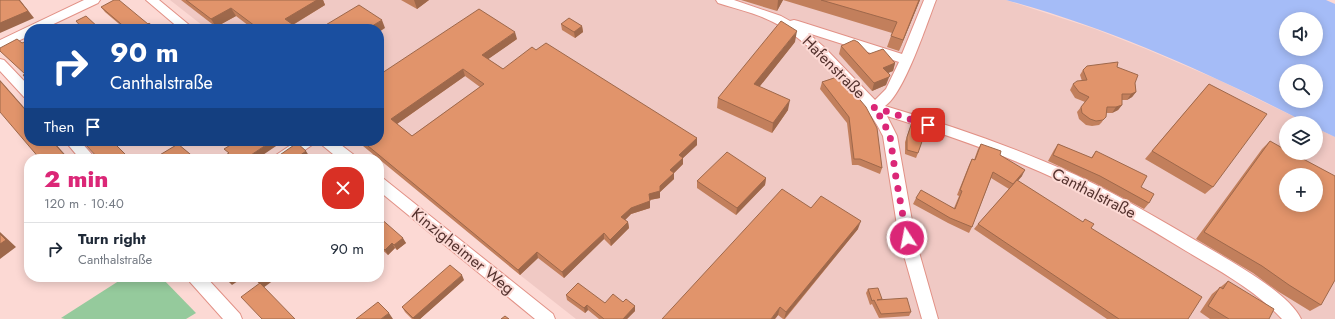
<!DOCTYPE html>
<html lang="en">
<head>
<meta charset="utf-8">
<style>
	:root { --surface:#fff; --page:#f2f2f3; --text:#1f2937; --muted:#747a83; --line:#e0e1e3; --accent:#db2777 }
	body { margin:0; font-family:Jost,sans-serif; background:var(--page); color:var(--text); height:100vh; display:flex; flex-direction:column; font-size:15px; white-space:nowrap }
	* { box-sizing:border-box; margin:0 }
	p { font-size:13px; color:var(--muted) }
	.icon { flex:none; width:22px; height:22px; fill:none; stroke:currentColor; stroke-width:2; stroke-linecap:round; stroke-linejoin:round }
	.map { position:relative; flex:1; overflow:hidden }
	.drawer { position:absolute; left:24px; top:154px; width:360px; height:128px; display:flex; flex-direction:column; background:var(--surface); border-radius:16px; box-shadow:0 2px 10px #0003 }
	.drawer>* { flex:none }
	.banner { position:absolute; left:24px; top:24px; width:360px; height:122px; border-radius:16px; box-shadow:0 2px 10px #0003; background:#1a4fa0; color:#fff; overflow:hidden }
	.buttons { position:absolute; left:1279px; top:12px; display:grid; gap:8px }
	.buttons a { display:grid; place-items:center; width:44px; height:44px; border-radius:50%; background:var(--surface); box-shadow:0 2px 10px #0003; font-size:20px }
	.pin { position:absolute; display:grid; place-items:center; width:34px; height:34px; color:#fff; margin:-17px; border-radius:8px; box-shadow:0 2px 6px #0006 }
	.me { position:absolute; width:44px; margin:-22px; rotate:349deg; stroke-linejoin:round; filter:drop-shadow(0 0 3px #0008) }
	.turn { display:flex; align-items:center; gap:14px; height:84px; padding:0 20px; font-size:18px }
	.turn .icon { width:52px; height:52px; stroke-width:2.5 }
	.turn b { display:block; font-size:28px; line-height:34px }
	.then { display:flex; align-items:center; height:38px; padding:0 20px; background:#0003; gap:8px; font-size:15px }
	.round { display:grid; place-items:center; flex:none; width:42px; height:42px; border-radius:16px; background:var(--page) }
	.summary { display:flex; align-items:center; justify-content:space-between; height:68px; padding:0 20px }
	h1 { font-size:24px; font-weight:800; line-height:30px; color:var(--accent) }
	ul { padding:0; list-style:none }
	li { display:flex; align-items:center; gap:12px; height:52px; padding:0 20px; border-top:1px solid var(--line) }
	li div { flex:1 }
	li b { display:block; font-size:15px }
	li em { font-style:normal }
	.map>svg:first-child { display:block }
	.built { fill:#f0c9c4; fill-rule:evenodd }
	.green { fill:#95ca9c }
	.water { fill:#a5bcf7; fill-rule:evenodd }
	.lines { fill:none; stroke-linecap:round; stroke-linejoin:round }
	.minor-casing { stroke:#e29186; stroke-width:2 }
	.minor { fill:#fff; fill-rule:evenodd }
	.wall { fill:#c27f5c; fill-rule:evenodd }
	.shaded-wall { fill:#9e684b }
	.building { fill:#e1946b; stroke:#9e684b; fill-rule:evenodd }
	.route { stroke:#db2777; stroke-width:7; stroke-dasharray:0 12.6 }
	.labels { text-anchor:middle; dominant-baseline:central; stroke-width:4; stroke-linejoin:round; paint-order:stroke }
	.street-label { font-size:16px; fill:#54322e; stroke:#fcd9d4 }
</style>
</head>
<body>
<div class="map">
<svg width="1335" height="319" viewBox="0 0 1335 319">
	<rect width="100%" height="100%" fill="#fcd9d4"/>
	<path class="built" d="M170 0H1006L1012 2 1095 29 1146 49 1221 81 1307 123H1286V153H1316V128L1335 137V319H576L520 275 357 141H379V29H207ZM1286 175H1316V205H1286Z"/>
	<path class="green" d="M125 277H161L196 313 186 319H65L61 318Z"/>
	<path class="water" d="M1006 0H1326L1335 4V137L1316 128V123H1307C1211 74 1110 28 1006 0ZM1286 19H1316V49H1286ZM1286 71H1316V101H1286Z"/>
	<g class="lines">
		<g class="minor-casing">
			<path id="minor" d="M84 0H100L98 3 43 29H29V36L0 49V40Z
				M146 0H159L194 29H180Z
				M716 0H734L781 16 790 21 794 20 798 21 902 54 924 0H936C927 23 904 94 885 106 950 125 1014 147 1076 175 1125 198 1172 227 1219 254 1242 268 1290 295 1301 319H1282C1255 290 1220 271 1186 251 1147 227 1107 203 1065 183 1008 156 948 135 887 116L897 136 915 238 938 319H922L899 238 883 136C866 99 809 40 773 22 756 13 736 9 718 3ZM808 33 899 62 886 89 875 100 825 48Z
				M0 59 4 60 29 86V99L24 97 0 71Z
				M65 141H80L96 159H80Z
				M297 141H314L312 145 292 159H274L276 155Z
				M320 141H336L354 155 356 159H339L322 145Z
				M379 177 384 179 553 314 555 319H535L379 191Z
				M188 277H206L240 314 242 319H223L190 282Z"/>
		</g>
		<use href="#minor" class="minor"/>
	</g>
	<path class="wall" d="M181 0H323L325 5 293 25 299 29H253L236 16 216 27Z
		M401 0H429L417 9Z
		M741 0H920L899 51 887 47 892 33 783 0 777 11Z
		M101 7 148 24 156 29H125L105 12Z
		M561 24 582 26 583 32 575 38 562 30Z
		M517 39 488 59 503 69 697 138V145L683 158V164L674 173V179L660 192V198L650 200V208L631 214 625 220 628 222 629 228 611 246 604 239 564 278 538 258 520 275 357 141H379V75ZM465 76 480 87 412 136 397 124Z
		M795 42 759 87 788 110 772 133 717 108 718 98Z
		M841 46 869 54 895 63 893 71 888 73 886 85 872 91 839 54Z
		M1117 67 1135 83 1136 92 1132 97 1127 100H1122V105L1118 110 1112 113H1106L1102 122 1099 125 1092 126 1086 125 1079 119 1077 112 1085 102 1075 98 1070 90 1073 84 1082 81 1080 75 1083 70Z
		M840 76 882 168 880 174 858 165H852L847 123 820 89 822 82Z
		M1209 84 1213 187 1205 194 1145 159Z
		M912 122 918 153 916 158 905 154V142Z
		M1270 141 1321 305 1310 311 1279 292 1253 273 1196 239 1262 149Z
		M981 144 1000 155 1022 176 1018 181 1091 228 1188 319H1107L974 229 978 224 1009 189 991 178 972 227 969 233 948 223 913 204 916 198 954 208 959 196 957 195 969 165 972 159 974 160 978 149Z
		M1058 144 1091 158 1096 151 1141 187 1149 203 1144 209 1095 183 1048 161 1054 150Z
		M766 178 765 185 736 215 697 188V181Z
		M811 208 858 229 785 319H783L778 315 775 319Z
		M379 217 406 243 397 250 395 248 388 255 379 247Z
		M464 280 420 319H412L405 312 402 307Z
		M1228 281 1269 319H1210L1200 312 1212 294Z
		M868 289 882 299 911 312 909 316 879 318 872 304 870 305 866 293Z
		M566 295 605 303 635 311 627 319H599L588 310 585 313 567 300Z"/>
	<path class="shaded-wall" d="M19 0H20L34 18 0 33V23Z
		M317 0H323L325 5 289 27 285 19Z
		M414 0H429L417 9Z
		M778 0H783L777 11Z
		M919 0H920L899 51 903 40Z
		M231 8 236 16 216 27 211 19Z
		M382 20 385 28 379 32V29H367Z
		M582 26 583 32 575 38 574 32Z
		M797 31 795 42 753 95 754 84Z
		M515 32 517 39 484 62 482 55Z
		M895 63 893 71 880 76 883 68Z
		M463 69 465 76 394 126 391 119Z
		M890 75 886 85 872 91 874 83Z
		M0 80 29 113V114L0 81Z
		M1136 92 1132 97 1127 100 1131 94Z
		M790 100 788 110 772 133 773 123Z
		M1122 105 1118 110 1112 113 1116 107Z
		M697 138V145L683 158V164L674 173V179L660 192V198L649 200V194L660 186 679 155Z
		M52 141H53L69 159H68Z
		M147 141H153L149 143Z
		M272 141H282V142L257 159H245Z
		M306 151 311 159H295Z
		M1025 170 1022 176 1009 190 1013 184Z
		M766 178 765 185 736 215 737 208Z
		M650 201V208L631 214 622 223 621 217 631 208Z
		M861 221 858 229 784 319 786 312Z
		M628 222 629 228 611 246 610 240Z
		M0 232 16 247 0 259Z
		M604 233V239L564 278 562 272Z
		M403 238 406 243 397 250 394 245Z
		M392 243 395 248 388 255 385 250Z
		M537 252 538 258 520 275 518 270Z
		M462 275 464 280 420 319H414L413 318Z
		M224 277H244L232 285Z
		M253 277H278L263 288Z
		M587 305 588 310 585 313 584 308Z
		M635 306V311L627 319H623Z
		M780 307 778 315 775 319H771Z
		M389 313 393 319H381Z"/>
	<path class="building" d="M0 0H19L28 11 0 23Z
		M114 0H119L148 24 149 23 156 29H127L101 7Z
		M186 0H317L285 19 299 29H259L231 8 211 19Z
		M821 0H919L903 40 891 36 897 22Z
		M359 5 382 20 367 29H319Z
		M479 9 515 32 482 55 503 69 532 47 536 50 546 43 697 138 679 155 683 158 670 170 674 173 660 186V191L649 194 650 201 631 208 621 217 628 222 610 240 604 233 562 272 537 252 518 270 362 141H379V75ZM463 69 484 84 412 136 391 119Z
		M86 16 100 29H83L76 21Z
		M569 18 582 26 574 32 561 24Z
		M781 21 797 31 754 84 790 100 773 123 718 98Z
		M17 39 22 43 29 40V82L23 75 25 74 0 51V48Z
		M854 40 858 42 869 54 883 49 895 63 883 68 890 75 889 77 874 83 841 46Z
		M1118 62 1117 67 1138 75 1135 83 1136 92 1131 94H1122V105L1116 107H1107L1106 117 1103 120 1096 121 1090 119 1082 113 1081 107 1089 97 1079 92 1073 84 1077 81 1087 80 1083 70 1087 66Z
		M840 76 866 107 877 128 882 168 860 159H854L849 117 822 82Z
		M0 81 29 114V141H52L68 159H40L0 112Z
		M1209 84 1267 114 1213 187 1152 151Z
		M912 122 927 127 918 153 907 150V137Z
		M82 141H112L130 159H99Z
		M237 141H272L245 159H219L229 153 224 149Z
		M1270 141 1286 150V153H1292L1335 176V280L1321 305 1289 285 1262 266 1204 232ZM1286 175H1316V205H1286Z
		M297 143 306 151 295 159H274Z
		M178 144 196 159H153Z
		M981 144 1001 151 1000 155 1025 170 1013 184 993 172 972 227 950 218 916 198 921 190 955 209 962 191 960 190 972 159 975 160Z
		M1058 144 1092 158 1096 151 1147 176 1141 187 1154 194 1149 203 1100 176 1053 155Z
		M727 152 766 178 737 208 697 181Z
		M1017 180 1083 222 1085 219 1094 224 1091 228 1202 297 1188 319H1119L978 224Z
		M782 189 811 208 821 196 861 221 786 312 780 307 771 319H662Z
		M379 217 403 238 394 245 392 243 385 250 379 245Z
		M0 234 6 240 0 244Z
		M450 265 462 275 413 318 402 307Z
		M1228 281 1274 309 1269 319H1229L1208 306 1220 287 1223 289Z
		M260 283 295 319H262L241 297Z
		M578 283 605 303 613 294 623 302 626 299 635 306 623 319H604L587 305 584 308 566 295Z
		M878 288 882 299 877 300 907 298 911 312 881 314 874 300 872 301 868 289Z
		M378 302 389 313 381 319H356Z
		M505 316 509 319H501Z"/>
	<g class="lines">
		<path class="route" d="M907 238 896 178 890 136 882 119 873 107 928 125"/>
	</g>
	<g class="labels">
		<g class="street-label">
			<text transform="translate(834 67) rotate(45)">Hafenstraße</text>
			<text transform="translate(1094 193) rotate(27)">Canthalstraße</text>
			<text transform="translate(463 251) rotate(39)">Kinzigheimer Weg</text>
		</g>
	</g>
</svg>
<div class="buttons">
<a><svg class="icon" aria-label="sound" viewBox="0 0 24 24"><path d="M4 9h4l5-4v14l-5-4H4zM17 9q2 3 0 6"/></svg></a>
<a><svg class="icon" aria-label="search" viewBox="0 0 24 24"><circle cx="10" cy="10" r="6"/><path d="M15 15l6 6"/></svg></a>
<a><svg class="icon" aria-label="layers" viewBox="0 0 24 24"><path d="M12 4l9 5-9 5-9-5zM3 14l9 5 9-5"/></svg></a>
<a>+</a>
</div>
<div class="pin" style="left:928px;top:125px;background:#d93025"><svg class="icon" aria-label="arrive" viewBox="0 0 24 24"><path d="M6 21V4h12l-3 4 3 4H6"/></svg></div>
<svg class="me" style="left:907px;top:238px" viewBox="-20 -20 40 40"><circle r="17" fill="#db2777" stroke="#fff" stroke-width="3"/><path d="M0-11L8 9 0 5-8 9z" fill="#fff"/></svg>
<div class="banner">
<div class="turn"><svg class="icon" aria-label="right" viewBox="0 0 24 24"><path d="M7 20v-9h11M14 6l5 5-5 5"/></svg><div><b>90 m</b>Canthalstraße</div></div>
<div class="then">Then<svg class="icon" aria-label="arrive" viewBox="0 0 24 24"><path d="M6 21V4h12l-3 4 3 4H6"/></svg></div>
</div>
<section class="drawer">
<div class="summary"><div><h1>2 min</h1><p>120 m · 10:40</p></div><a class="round" style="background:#d93025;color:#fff"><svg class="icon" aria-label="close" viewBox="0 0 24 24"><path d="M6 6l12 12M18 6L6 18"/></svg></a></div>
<ul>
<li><svg class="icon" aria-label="right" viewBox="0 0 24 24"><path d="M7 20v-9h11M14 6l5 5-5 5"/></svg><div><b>Turn right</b><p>Canthalstraße</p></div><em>90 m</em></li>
</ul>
</section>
</div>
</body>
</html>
